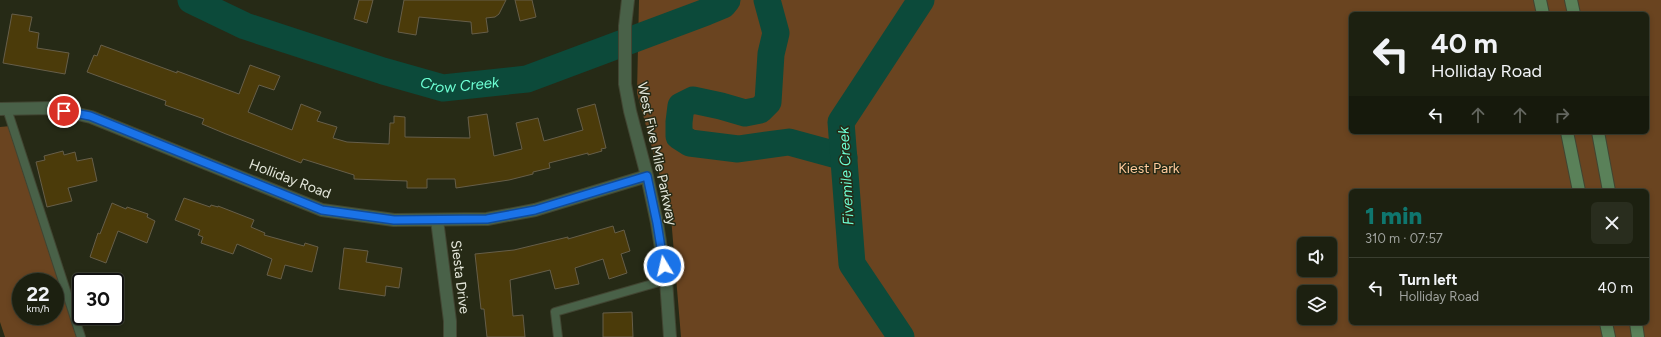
<!DOCTYPE html>
<html lang="en">
<head>
<meta charset="utf-8">
<style>
	:root { --surface:#1c2010; --page:#292d1e; --text:#f1f3f6; --muted:#a0a39f; --line:#3a3e30; --accent:#0f766e }
	body { margin:0; font-family:Figtree,sans-serif; background:var(--page); color:var(--text); height:100vh; display:flex; flex-direction:column; font-size:15px; white-space:nowrap }
	* { box-sizing:border-box; margin:0 }
	p { font-size:13px; color:var(--muted) }
	.icon { flex:none; width:22px; height:22px; fill:none; stroke:currentColor; stroke-width:2; stroke-linecap:round; stroke-linejoin:round }
	.map { position:relative; flex:1; overflow:hidden }
	.side { position:absolute; left:1349px; top:189px; width:300px; height:136px; display:flex; flex-direction:column; background:var(--surface); border-radius:6px; box-shadow:0 2px 6px #0003,0 0 0 1px var(--line) }
	.side>* { flex:none }
	.guide { position:absolute; left:1349px; top:12px; width:300px; height:122px; border-radius:6px; box-shadow:0 2px 6px #0003,0 0 0 1px var(--line); background:#1c2010; color:var(--text); overflow:hidden }
	.controls { position:absolute; left:1297px; top:237px; display:grid; gap:8px }
	.controls a { display:grid; place-items:center; width:40px; height:40px; border-radius:6px; background:var(--surface); box-shadow:0 2px 6px #0003,0 0 0 1px var(--line); font-size:20px }
	.speed { position:absolute; left:12px; top:273px; display:flex; gap:8px; font-size:20px; font-weight:700; text-align:center }
	.speed>* { display:grid; place-content:center; width:52px; height:52px; border-radius:50%; background:var(--surface); box-shadow:0 2px 6px #0003,0 0 0 1px var(--line); line-height:1 }
	.speed small { font-size:10px; font-weight:400 }
	.speed .limit { border:2px solid #111; border-radius:6px; background:#fff; color:#111 }
	.pin { position:absolute; display:grid; place-items:center; width:34px; height:34px; color:#fff; margin:-17px; border:2px solid #fff; border-radius:50%; box-shadow:0 1px 4px #0007 }
	.me { position:absolute; width:44px; margin:-22px; rotate:351deg; stroke-linejoin:round; filter:drop-shadow(0 0 3px #0008) }
	.turn { display:flex; align-items:center; gap:14px; height:84px; padding:0 16px; font-size:18px }
	.turn .icon { width:52px; height:52px; stroke-width:2.5 }
	.turn b { display:block; font-size:28px; line-height:34px }
	.lanes { display:flex; align-items:center; height:38px; padding:0 16px; background:#0003; justify-content:center; gap:20px; direction:ltr }
	.lanes .off { opacity:.35 }
	.round { display:grid; place-items:center; flex:none; width:42px; height:42px; border-radius:6px; background:var(--page) }
	.head { display:flex; align-items:center; justify-content:space-between; height:68px; padding:0 16px }
	h1 { font-size:24px; font-weight:800; line-height:30px; color:var(--accent) }
	ul { padding:0; list-style:none }
	li { display:flex; align-items:center; gap:12px; height:60px; padding:0 16px; border-top:1px solid var(--line) }
	li div { flex:1 }
	li b { display:block; font-size:15px }
	li em { font-style:normal }
	.map>svg:first-child { display:block }
	.green { fill:#6a4420; fill-rule:evenodd }
	.lines { fill:none; stroke-linecap:round; stroke-linejoin:round }
	.river { stroke:#0c4a3a; stroke-width:27 }
	.building { fill:#4b3b0a; stroke:#665e49 }
	.lane-casing { stroke:#414532; stroke-width:10 }
	.street-casing { stroke:#414532; stroke-width:14 }
	.secondary-casing { stroke:#414532; stroke-width:14 }
	.lane { stroke:#496148; stroke-width:8 }
	.street { stroke:#496148; stroke-width:12 }
	.secondary { stroke:#5a8159; stroke-width:12 }
	.route-casing { stroke:#114b97; stroke-width:10 }
	.route { stroke:#1a73e8; stroke-width:7 }
	.labels { text-anchor:middle; dominant-baseline:central; stroke-width:3; stroke-linejoin:round; paint-order:stroke }
	.street-label { font-size:14px; fill:#e5e8dc; stroke:#262a16 }
	.park-label { font-size:14px; fill:#ffca9c; stroke:#262a16 }
	.water-label { font-size:15px; font-style:italic; fill:#6dffd4; stroke:#262a16 }
</style>
</head>
<body>
<div class="map">
<svg width="1661" height="337" viewBox="0 0 1661 337">
	<rect width="100%" height="100%" fill="#262a16"/>
	<path class="green" d="M639 0H1661V337H681L671 217 637 93ZM1351 14H1647V132H1351ZM1351 191H1647V323H1351ZM1304 244H1330V270H1304ZM1304 292H1330V318H1304Z
		M11 126 78 337H5L0 322V127ZM21 282H55V316H21Z"/>
	<g class="lines">
		<g class="river">
			<path id="s1" d="M191 0 245 26 383 71 443 88 527 79 706 12 723 5 727 0"/>
			<path d="M767 0 776 33 771 54 768 102 760 110 745 113 721 106 693 100 681 106 679 122V136L690 143 738 149 789 142 844 157"/>
			<path d="M901 337 852 264 841 122 921 0"/>
		</g>
	</g>
	<path class="building" d="M359 0H373L367 23 354 19Z
		M404 0H506L499 14 495 17 486 18 488 32 472 34 471 22 419 17 416 35 398 32Z
		M515 0H532L536 17 520 21Z
		M12 14 32 17 29 31 39 33 37 48 69 53 65 74 3 63Z
		M101 45 177 73V71L239 94 250 65 280 76 274 90 259 85 248 112 292 130 301 104 321 112 317 121 337 127 333 138 347 142 389 144 390 123H394V116L405 117V137L470 138 468 117 487 114 494 156 522 149 516 123 538 118 544 141 583 130 577 109 595 104 606 148 601 149 602 151 588 155V153L549 163 550 168 533 172V174L509 180 456 188 455 179H427V188H407V181L354 179V175L303 159 301 163 226 134 202 124 204 119 165 105 166 101 87 72 94 55 97 56Z
		M63 151 64 155 75 152 77 161 92 158 97 181 68 188 72 201 47 207 36 162 45 160 44 156Z
		M184 198 210 207 211 205 218 207V206L254 220 251 227 265 233 264 235 304 246 305 243 318 247 312 272 285 265 281 279 267 275 272 259 237 244 233 254 201 243 203 237 198 235 200 230 175 220Z
		M112 203 126 209 127 207 148 214 147 217 155 221 147 243 118 231 106 263 90 257 98 233 100 234Z
		M613 226 615 233 624 230 630 251 621 254 627 273 609 279 603 259 575 268 579 284 555 289 550 270 510 280 513 316 523 315 525 337H487L484 309H481L475 254 514 250 568 237V239Z
		M344 248 368 251 366 262 402 268 399 288 386 286 385 296 339 289Z
		M632 312 633 337H603V313Z"/>
	<g class="lines">
		<g class="lane-casing">
			<path id="lane" d="M7 109 81 337
				M558 337 555 312 666 280"/>
		</g>
		<g class="street-casing">
			<path id="street" d="M628 0 625 26V84L630 111 647 176 657 223 666 280 670 337
				M0 109 51 108 91 117 322 210 394 220 487 219 535 210 647 176
				M437 220 450 321V337"/>
		</g>
		<g class="secondary-casing">
			<path id="secondary" d="M1540 0 1543 14
				M1571 0 1574 14
				M1567 132 1579 191
				M1598 132 1609 191
				M1606 323 1609 337
				M1636 323 1638 337"/>
		</g>
		<use href="#lane" class="lane"/>
		<use href="#street" class="street"/>
		<use href="#secondary" class="secondary"/>
	</g>
	<g class="lines">
		<g class="route-casing">
			<path id="route" d="M64 111 90 116 322 210 394 220 487 219 535 210 647 176 657 223 664 266"/>
		</g>
		<use href="#route" class="route"/>
	</g>
	<g class="labels">
		<g class="street-label">
			<text transform="translate(657 154) rotate(78)">West Five Mile Parkway</text>
			<text transform="translate(290 179) rotate(21)">Holliday Road</text>
			<text transform="translate(460 277) rotate(83)">Siesta Drive</text>
		</g>
		<g class="park-label">
			<text x="1149" y="168">Kiest Park</text>
		</g>
		<g class="water-label">
			<text stroke="none"><textPath href="#s1" startOffset="284">Crow Creek</textPath></text>
			<text transform="translate(846 176) rotate(-93)">Fivemile Creek</text>
		</g>
	</g>
</svg>
<div class="controls">
<a><svg class="icon" aria-label="sound" viewBox="0 0 24 24"><path d="M4 9h4l5-4v14l-5-4H4zM17 9q2 3 0 6"/></svg></a>
<a><svg class="icon" aria-label="layers" viewBox="0 0 24 24"><path d="M12 4l9 5-9 5-9-5zM3 14l9 5 9-5"/></svg></a>
</div>
<div class="speed"><div>22<small>km/h</small></div><div class="limit">30</div></div>
<div class="pin" style="left:64px;top:111px;background:#d93025"><svg class="icon" aria-label="arrive" viewBox="0 0 24 24"><path d="M6 21V4h12l-3 4 3 4H6"/></svg></div>
<svg class="me" style="left:664px;top:266px" viewBox="-20 -20 40 40"><circle r="17" fill="#1a73e8" stroke="#fff" stroke-width="3"/><path d="M0-11L8 9 0 5-8 9z" fill="#fff"/></svg>
<div class="guide">
<div class="turn"><svg class="icon" aria-label="left" viewBox="0 0 24 24"><path d="M17 20v-9H6M10 6l-5 5 5 5"/></svg><div><b>40 m</b>Holliday Road</div></div>
<div class="lanes"><svg class="icon" aria-label="left" viewBox="0 0 24 24"><path d="M17 20v-9H6M10 6l-5 5 5 5"/></svg><svg class="icon off" aria-label="ahead" viewBox="0 0 24 24"><path d="M12 20V5M6 11l6-6 6 6"/></svg><svg class="icon off" aria-label="ahead" viewBox="0 0 24 24"><path d="M12 20V5M6 11l6-6 6 6"/></svg><svg class="icon off" aria-label="right" viewBox="0 0 24 24"><path d="M7 20v-9h11M14 6l5 5-5 5"/></svg></div>
</div>
<section class="side">
<div class="head"><div><h1>1 min</h1><p>310 m · 07:57</p></div><a class="round"><svg class="icon" aria-label="close" viewBox="0 0 24 24"><path d="M6 6l12 12M18 6L6 18"/></svg></a></div>
<ul>
<li><svg class="icon" aria-label="left" viewBox="0 0 24 24"><path d="M17 20v-9H6M10 6l-5 5 5 5"/></svg><div><b>Turn left</b><p>Holliday Road</p></div><em>40 m</em></li>
</ul>
</section>
</div>
</body>
</html>
